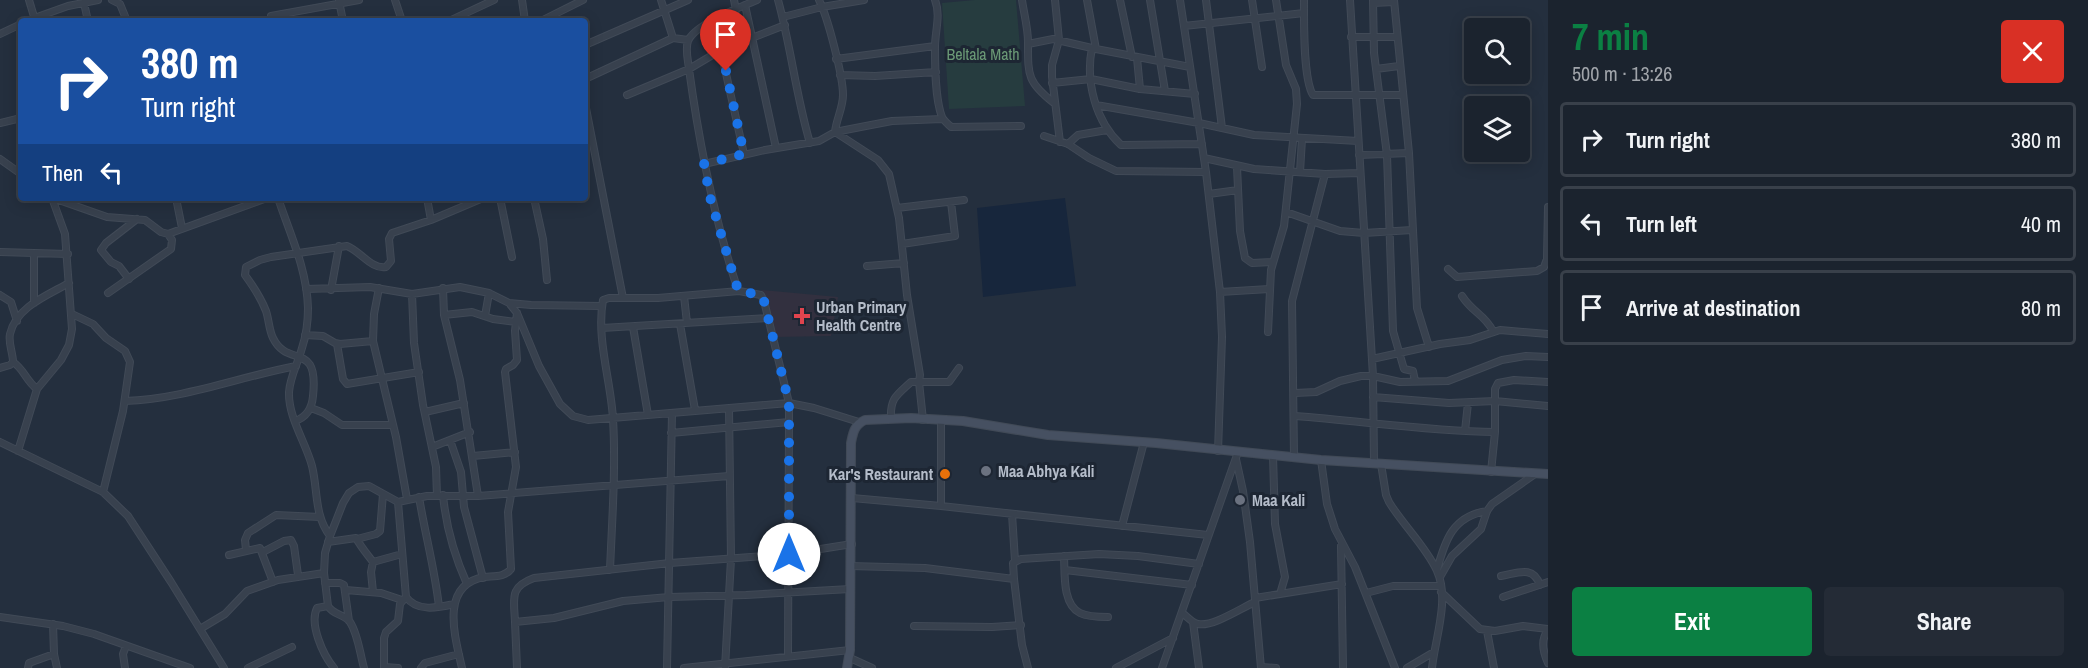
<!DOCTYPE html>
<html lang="en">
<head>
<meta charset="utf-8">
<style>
	:root { --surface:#1b232e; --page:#242b36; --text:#f1f3f6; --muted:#a0a4aa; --line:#39404a; --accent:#0b8043 }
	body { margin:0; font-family:"Archivo Narrow",sans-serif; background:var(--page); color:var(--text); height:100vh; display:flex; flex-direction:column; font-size:22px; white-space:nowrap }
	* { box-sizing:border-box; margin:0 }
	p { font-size:20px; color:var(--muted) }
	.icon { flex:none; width:33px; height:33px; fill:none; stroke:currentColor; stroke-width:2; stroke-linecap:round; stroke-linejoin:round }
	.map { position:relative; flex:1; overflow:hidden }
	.side { display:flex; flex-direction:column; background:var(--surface); width:540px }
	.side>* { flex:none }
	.guide { position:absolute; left:18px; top:18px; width:570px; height:183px; border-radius:6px; box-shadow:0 3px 15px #0003,0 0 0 2px var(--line); background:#1a4fa0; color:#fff; overflow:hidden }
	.buttons { position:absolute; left:1464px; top:18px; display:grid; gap:12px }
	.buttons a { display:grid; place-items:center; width:66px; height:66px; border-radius:6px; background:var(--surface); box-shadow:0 3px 15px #0003,0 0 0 2px var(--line); font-size:30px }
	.pin { position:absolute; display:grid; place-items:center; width:51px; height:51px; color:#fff; margin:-62px -26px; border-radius:50% 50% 50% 0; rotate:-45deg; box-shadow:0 0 6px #0007 }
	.pin .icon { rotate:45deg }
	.me { position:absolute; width:66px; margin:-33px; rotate:0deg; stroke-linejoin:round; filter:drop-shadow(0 0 4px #0008) }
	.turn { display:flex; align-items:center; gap:21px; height:126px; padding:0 24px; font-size:27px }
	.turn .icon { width:78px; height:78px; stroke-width:2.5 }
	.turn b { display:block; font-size:42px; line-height:51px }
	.then { display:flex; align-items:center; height:57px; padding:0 24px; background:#0003; gap:12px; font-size:22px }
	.round { display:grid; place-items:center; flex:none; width:63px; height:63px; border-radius:6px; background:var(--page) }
	.head { display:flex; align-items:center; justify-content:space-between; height:102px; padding:0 24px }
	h1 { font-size:36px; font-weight:800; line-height:45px; color:var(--accent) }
	.button { display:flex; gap:12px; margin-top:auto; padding:12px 24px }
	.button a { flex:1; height:69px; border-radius:6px; background:var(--accent); color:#fff; font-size:24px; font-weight:800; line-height:69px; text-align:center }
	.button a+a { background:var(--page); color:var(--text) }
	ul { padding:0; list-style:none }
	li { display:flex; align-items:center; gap:18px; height:75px; margin:0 12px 9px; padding:0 12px; border:3px solid var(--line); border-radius:6px }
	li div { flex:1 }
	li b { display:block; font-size:22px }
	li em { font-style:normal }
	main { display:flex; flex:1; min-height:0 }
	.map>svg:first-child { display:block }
	.medical { fill:#32303f }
	.green { fill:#263c3f }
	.water { fill:#17263c }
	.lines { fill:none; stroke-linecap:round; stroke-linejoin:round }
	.minor-casing { stroke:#414a57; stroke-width:8 }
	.secondary-casing { stroke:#414a57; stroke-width:10 }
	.minor { stroke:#38414e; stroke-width:6 }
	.secondary { stroke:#465061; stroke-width:8 }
	.route { stroke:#1a73e8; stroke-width:10; stroke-dasharray:0 18 }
	.health-dot { fill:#e0444e; stroke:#1d2633; stroke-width:2 }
	.worship-dot { fill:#6b7280; stroke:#1d2633; stroke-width:2 }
	.food-dot { fill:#e8710a; stroke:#1d2633; stroke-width:2 }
	.labels { text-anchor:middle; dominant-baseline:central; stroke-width:6; stroke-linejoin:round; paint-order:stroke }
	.park-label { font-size:16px; fill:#6b9a76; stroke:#1d2633 }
	.poi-label { font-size:16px; font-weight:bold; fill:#b4bcc9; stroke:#1d2633; text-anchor:start }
</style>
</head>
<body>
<main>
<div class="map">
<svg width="1548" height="668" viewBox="0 0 1548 668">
	<rect width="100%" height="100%" fill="#242f3e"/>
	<path class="medical" d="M761 290 838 297 831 336 775 337Z"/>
	<path class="green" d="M975 0H1016L1025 106 949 109 942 3Z"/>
	<path class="water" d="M1065 198 1076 286 983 297 977 208Z"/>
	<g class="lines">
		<g class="minor-casing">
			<path id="minor" d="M29 0 35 20
				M112 0 120 4 127 21
				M395 0 402 21
				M522 0 525 21
				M661 0 673 38
				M734 0 736 10
				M778 0C791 47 796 96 810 143
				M819 0C828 18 843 76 843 95 843 108 836 120 835 132L878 160 889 174 899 218 907 295 920 375 919 382 923 420
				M935 0C941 15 935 31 935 47 935 66 935 99 942 117 944 121 948 124 951 127L1021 126
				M1022 0C1024 14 1028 28 1028 42 1028 75 1027 82 1054 103
				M1055 0 1059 40 1052 65V77L1060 142
				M1087 0 1096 49
				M1120 0 1132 57
				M1150 0 1165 91
				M1180 0 1206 172 1220 292 1222 337 1218 451
				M1206 0 1222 128
				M1252 0 1262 67
				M1304 0C1304 21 1303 79 1313 95H1402
				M1350 0 1373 376 1374 463
				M1373 0 1374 53 1387 155 1393 331 1404 369 1413 371 1415 381
				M1394 0 1409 153 1417 308 1429 347
				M339 1 343 21
				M84 3 88 21
				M1373 3 1394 2
				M745 5 776 148
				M271 16 359 0
				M783 17 822 7 864 0
				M714 20 744 154
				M26 21 68 6 98 0
				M449 21 494 0
				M541 21 583 0
				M785 25 721 50 689 69C699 143 713 214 736 284L739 291 761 295 764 301 789 403 814 408 859 422
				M1184 26 1304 13
				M0 34 21 24
				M1351 37H1397
				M1028 44 1053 39 1096 49 1190 67
				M585 45 688 0
				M1092 48C1085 82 1096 122 1121 145L1202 144
				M1137 58 1140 89
				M836 59 935 46
				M1376 69 1399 66
				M840 75 875 76 936 72
				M585 79 673 38 688 40
				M1052 83 1091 79 1140 89 1195 94
				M627 95 689 69C688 60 685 49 688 41 695 24 741 7 757 0
				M585 103 623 298
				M1096 105 1199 123 1254 135 1358 141
				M0 123 21 118
				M1044 136 1068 144 1089 158 1116 171 1206 172
				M1068 144 1078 135 1107 130
				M1359 155 1409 153
				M1204 158 1254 169 1325 174 1360 173
				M0 159 21 174
				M704 164 765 150 819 141 835 132 871 125 892 121 942 119
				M1237 167 1240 231 1245 258 1252 263 1273 262
				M1300 172 1302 139
				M1209 194 1238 190
				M53 198 107 217 145 220 161 232 168 234 267 198
				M176 198 182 228
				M427 198 431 220
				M500 198 512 257
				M534 198 543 239 547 280
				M897 208 964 200
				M1286 212 1340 231 1364 233 1412 230
				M902 244 955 236 951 202
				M0 252 68 254
				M867 266 904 263
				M1448 269 1457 277 1537 271 1544 267 1547 259 1548 207
				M129 279 119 266 111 262 101 250 106 243 137 219
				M379 288 374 314 373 341 396 437 407 499
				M443 288 444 315 460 380 478 496
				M306 289 370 287 412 294 460 287 489 293 509 303 517 313 539 366 560 404 573 416 588 420 789 403V422L671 433
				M331 290 339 246
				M1220 292 1269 289
				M108 293 171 249 172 240 168 234
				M412 294 414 343 423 405 436 467 437 496
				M0 295 11 302 17 321
				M684 296 687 323
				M1462 296C1473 313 1484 314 1493 331
				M34 303V253
				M509 303 531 305 602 306
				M72 314 93 324 106 338 125 351 130 362 123 411 103 492
				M444 315 472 312 493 319 516 322
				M485 316 489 293
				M680 324 695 410
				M633 327 648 415
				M602 328 767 318
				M1268 332 1271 270 1284 226 1297 104 1296 89 1286 65 1276 0
				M305 335 323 336 335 343 340 344 373 341
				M337 344 343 379 347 384 419 372
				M1372 359 1440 344 1470 340 1500 330 1548 334
				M13 362C24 369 26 381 37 389
				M0 368 10 365 13 362C13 353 8 343 10 334 16 307 48 295 69 283
				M1295 393 1316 392 1340 381 1361 376H1373L1400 382 1448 381 1502 360 1526 356 1548 357
				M1373 397 1449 403 1495 401 1548 406
				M125 401C184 399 239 377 296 366
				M311 408 324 413 342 425H392
				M425 412 464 403
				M1295 416C1362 421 1428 431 1495 432
				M891 418C890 398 897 395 911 382H949L959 368
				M295 421C307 417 312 408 313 396 319 340 288 369 273 338 269 330 269 320 266 311 261 298 253 286 245 275L246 267 260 260 271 257 347 246C360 251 372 270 386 267L391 261 389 239 392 233 431 220 483 198
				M1465 431 1468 403
				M450 440 461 472 464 507 483 578
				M0 442 103 492 128 516 171 582 224 668
				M432 447 470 432
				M18 451 37 389 61 360 69 345 72 329 65 234 52 198
				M1273 455 1275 524 1285 577 1280 594
				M473 456 515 452
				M1294 457 1292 301 1325 174
				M1236 459 1243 491 1250 542 1261 668
				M1321 460 1327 504 1335 529 1355 567 1395 668
				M1381 464 1386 495 1389 502C1403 525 1427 548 1437 571 1450 599 1435 639 1432 668
				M1491 472 1495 432V389L1498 383 1514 380 1548 382
				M443 495C446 527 454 555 467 584
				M419 497C425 534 435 570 439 607
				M852 498 941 506V420
				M398 502 406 597C417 612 437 608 454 604
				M941 506 1208 535
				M1012 514 1015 561
				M1122 526 1144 442
				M330 536 343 503 349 493 358 487 369 486 398 502 427 496H478L729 476
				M357 539 376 534 380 531 383 494
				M328 542 356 538C361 547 367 554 373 562L402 554
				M1341 546 1343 668
				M246 550 245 540 248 533 276 515 320 517
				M263 552 284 541 291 540 294 546 298 575
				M229 555 260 548 273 582
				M1064 556C1065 573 1062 604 1080 613 1088 617 1099 617 1108 617
				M373 562 371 572 373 592
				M850 566 925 568 1014 579 1013 563 1021 559 1099 554 1138 556 1199 564
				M610 570C612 520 616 469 613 419 611 381 596 339 603 300L609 298H658L739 291
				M1065 570 1192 585
				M1437 570C1445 540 1453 516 1487 511
				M324 573 328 606C333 615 344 614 350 622 358 634 360 654 364 668
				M1501 576C1518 573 1533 565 1540 585
				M1440 577 1452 556 1481 529 1487 511 1492 504 1535 474
				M1014 579 1022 645 1028 668
				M325 583H340L344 585 349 621
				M850 589 746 595 669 597 623 601 554 618 515 622C514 598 509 587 534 578L670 563 789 554 852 544
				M346 590 381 593 402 600
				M1441 592 1480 629 1495 631 1523 626 1548 629
				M1366 593 1393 586H1441
				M1503 597 1548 582
				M1255 598 1342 584
				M328 606 317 608C309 624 323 655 334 668
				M1182 613C1187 616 1192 623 1198 624 1213 627 1241 608 1255 602
				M0 617 63 626 94 634 190 668
				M515 622 517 668
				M1193 622 1199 668
				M53 624 54 654 57 668
				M914 626 992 627 1021 625
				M200 629 225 614 247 591 278 580 324 573 325 553 330 536C314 515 318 490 312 466 306 443 288 417 289 392 290 377 298 363 302 348 306 336 308 321 308 308 307 269 290 234 278 198
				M1548 630C1540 640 1543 652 1548 663
				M1487 631 1494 668
				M788 656 789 422
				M850 658 872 668
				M385 667 398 668
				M1261 667 1276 668
				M28 668 29 663 54 654
				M125 668 123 654 126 646
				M248 668 292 647
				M384 668V638L386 632 398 621 400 604 406 597
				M421 668 425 663 459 654
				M462 668C455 637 439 584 485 577 495 576 505 577 511 569L508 512 516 467 505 372 506 369 513 365 517 360 515 331 517 313
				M667 668 672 413
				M684 668 850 650
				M725 668 731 559 729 408
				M1116 668 1173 638
				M1162 668 1238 452
				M1407 668 1434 652"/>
		</g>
		<g class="secondary-casing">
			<path id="secondary" d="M847 668 850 650 851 443C853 433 854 425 865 420L911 418 963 421 1048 435 1156 443 1321 460 1548 474"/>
		</g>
		<use href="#minor" class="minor"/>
		<use href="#secondary" class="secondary"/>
	</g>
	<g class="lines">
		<path class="route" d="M726 71 744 154 704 164 710 197 736 284 739 291 761 295 764 301 789 403V554"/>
	</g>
	<path class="health-dot" d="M799 307h6v6h6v6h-6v6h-6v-6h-6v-6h6z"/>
	<g class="worship-dot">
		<circle cx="986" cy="471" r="6"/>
		<circle cx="1240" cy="500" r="6"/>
	</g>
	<circle class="food-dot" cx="945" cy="474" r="6"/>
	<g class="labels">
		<g class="park-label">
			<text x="983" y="54">Beltala Math</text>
		</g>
		<g class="poi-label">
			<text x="816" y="307">Urban Primary<tspan x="816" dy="18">Health Centre</tspan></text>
			<text x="998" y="471">Maa Abhya Kali</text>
			<text x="933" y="474" text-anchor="end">Kar's Restaurant</text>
			<text x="1252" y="500">Maa Kali</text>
		</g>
	</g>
</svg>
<div class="buttons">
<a><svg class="icon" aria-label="search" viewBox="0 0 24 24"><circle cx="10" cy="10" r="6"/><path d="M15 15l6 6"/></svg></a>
<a><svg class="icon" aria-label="layers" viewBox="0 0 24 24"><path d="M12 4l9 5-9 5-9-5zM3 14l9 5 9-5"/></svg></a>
</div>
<div class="pin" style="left:726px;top:71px;background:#d93025"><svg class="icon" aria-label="arrive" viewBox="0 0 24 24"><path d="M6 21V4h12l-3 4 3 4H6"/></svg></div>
<svg class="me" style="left:789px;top:554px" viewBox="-20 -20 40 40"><circle r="19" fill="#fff"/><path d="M0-13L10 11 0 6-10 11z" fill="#1a73e8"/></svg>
<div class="guide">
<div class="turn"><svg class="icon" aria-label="right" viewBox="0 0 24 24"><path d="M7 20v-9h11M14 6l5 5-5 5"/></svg><div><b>380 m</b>Turn right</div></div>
<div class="then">Then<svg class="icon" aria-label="left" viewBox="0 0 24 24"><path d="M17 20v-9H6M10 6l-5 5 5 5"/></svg></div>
</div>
</div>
<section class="side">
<div class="head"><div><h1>7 min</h1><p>500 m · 13:26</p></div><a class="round" style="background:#d93025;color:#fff"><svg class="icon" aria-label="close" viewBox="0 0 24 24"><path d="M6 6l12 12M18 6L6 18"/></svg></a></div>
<ul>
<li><svg class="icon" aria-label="right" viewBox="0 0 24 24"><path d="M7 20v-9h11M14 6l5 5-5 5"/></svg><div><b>Turn right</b></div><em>380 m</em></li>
<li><svg class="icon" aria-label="left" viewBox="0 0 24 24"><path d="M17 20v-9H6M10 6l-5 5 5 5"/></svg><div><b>Turn left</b></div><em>40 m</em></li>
<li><svg class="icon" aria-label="arrive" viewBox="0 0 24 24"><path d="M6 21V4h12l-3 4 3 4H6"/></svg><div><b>Arrive at destination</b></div><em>80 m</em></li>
</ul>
<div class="button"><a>Exit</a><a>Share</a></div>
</section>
</main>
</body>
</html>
